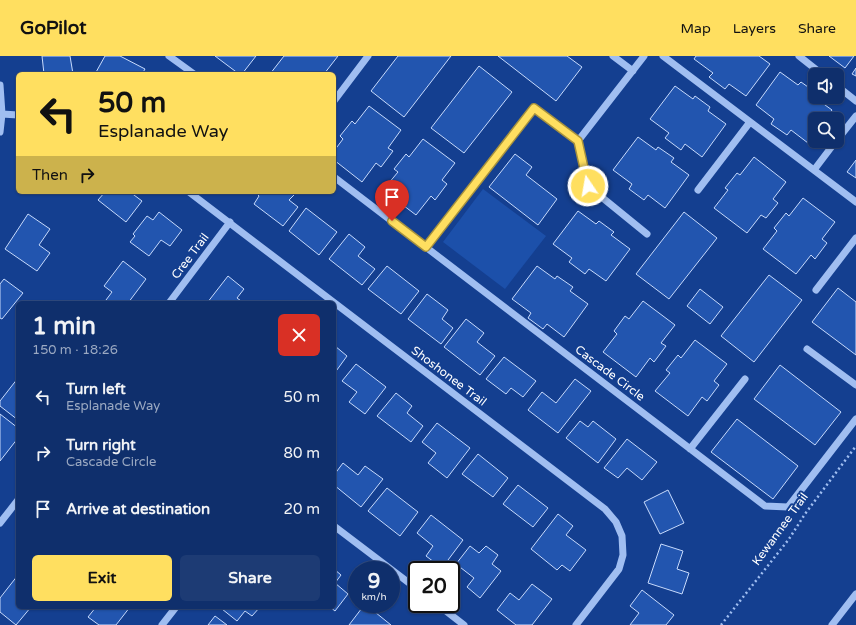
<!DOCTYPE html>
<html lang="en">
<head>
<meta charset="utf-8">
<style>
	:root { --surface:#0f2f6c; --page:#1d3b74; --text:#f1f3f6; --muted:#9ba9c2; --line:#2f4a7f; --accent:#ffdf60 }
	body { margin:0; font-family:"Varela Round",sans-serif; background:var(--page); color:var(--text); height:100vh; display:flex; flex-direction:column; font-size:15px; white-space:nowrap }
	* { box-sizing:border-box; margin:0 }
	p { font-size:13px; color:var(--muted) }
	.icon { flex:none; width:22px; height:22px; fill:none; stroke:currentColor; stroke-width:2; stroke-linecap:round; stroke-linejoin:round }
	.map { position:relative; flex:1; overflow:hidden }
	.sheet { position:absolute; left:16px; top:245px; width:320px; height:308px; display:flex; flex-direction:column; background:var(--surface); border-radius:6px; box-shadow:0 1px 3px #0004,0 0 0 1px var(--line) }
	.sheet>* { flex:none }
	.top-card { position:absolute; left:16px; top:16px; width:320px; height:122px; border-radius:6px; box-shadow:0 1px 3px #0004,0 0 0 1px var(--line); background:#ffdf60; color:#111; overflow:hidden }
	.tools { position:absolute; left:808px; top:12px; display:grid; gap:8px }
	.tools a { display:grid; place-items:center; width:36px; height:36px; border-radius:6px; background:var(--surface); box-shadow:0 1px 3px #0004,0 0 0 1px var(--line); font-size:20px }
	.speed { position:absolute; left:348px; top:505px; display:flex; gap:8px; font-size:20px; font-weight:700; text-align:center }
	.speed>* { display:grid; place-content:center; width:52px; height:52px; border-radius:50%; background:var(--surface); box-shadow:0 1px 3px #0004,0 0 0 1px var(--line); line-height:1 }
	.speed small { font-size:10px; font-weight:400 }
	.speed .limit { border:2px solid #111; border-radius:6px; background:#fff; color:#111 }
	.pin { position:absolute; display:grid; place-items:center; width:34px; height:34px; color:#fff; margin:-41px -17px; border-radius:50% 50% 50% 0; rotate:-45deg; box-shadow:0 0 4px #0007 }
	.pin .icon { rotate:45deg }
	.me { position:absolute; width:44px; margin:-22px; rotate:348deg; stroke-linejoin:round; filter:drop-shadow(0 0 3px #0008) }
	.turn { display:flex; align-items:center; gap:14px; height:84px; padding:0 16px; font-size:18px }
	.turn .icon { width:52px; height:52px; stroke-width:2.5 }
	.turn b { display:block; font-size:28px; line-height:34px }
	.then { display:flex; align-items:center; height:38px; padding:0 16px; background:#0003; gap:8px; font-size:15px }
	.round { display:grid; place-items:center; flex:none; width:42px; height:42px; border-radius:6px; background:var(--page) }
	.overview { display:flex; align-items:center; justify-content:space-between; height:68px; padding:0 16px }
	h1 { font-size:24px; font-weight:800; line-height:30px }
	.action { display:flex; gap:8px; margin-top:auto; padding:8px 16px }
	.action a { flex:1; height:46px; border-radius:6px; background:var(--accent); color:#111; font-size:16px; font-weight:800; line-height:46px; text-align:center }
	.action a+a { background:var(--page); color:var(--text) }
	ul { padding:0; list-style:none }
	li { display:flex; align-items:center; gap:12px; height:56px; padding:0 16px }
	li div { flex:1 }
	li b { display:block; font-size:15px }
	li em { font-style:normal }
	header { display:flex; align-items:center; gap:24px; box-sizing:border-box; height:56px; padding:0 20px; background:var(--accent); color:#111 }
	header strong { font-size:19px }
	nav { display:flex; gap:22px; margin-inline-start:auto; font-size:14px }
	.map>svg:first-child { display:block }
	.green { fill:#1c50aa }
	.building { fill:#2255af; stroke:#c7dafc }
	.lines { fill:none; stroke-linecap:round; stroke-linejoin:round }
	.path { stroke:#a0bef1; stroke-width:2.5; stroke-dasharray:2 3; stroke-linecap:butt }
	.minor { stroke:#a0bef1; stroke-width:7 }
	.route-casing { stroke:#a6913e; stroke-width:10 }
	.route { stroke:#ffdf60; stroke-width:7 }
	.labels { text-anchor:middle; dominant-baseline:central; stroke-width:4; stroke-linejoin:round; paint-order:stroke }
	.street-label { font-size:12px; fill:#fff; stroke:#143f90 }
</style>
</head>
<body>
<header>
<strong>GoPilot</strong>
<nav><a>Map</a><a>Layers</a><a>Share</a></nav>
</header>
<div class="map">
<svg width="856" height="569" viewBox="0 0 856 569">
	<rect width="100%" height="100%" fill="#143f90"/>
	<path class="green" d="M483 133 546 180 505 233 443 186Z"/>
	<path class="building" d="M42 0H70L73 18H44Z
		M105 0H120L145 13 142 18H95Z
		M215 0H256L242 18H239Z
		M284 0H338L324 18H270Z
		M398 0H451L404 61 371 35Z
		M498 0H567L582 11 556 45Z
		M696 0H759L770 8 746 40 729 28 725 33 709 21 713 17 694 3Z
		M829 0H854L845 12Z
		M479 10 512 36 464 97 431 72Z
		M856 12V20L852 18Z
		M780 16 798 29 801 26 815 36 814 41 832 54 825 63H815V77L808 87 791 74 787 79 771 68 774 63 756 49Z
		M675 30 693 43 695 40 710 51 708 55 726 68 702 101 685 88 681 94 665 82 669 77 650 63Z
		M369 50 401 74 388 92 393 95 381 111 376 107 362 126 334 104V95L343 83 340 80 352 65 355 68Z
		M638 81 656 94 658 91 674 102 671 106 689 119 665 152 648 139 644 144 629 133 632 128 613 114Z
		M423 83 455 107 442 124 447 128 435 144 431 140 416 159 383 134 398 116 394 113 406 98 409 101Z
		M515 98 532 111 526 119 557 143 538 169 489 131Z
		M754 101 786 126 773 143 778 147 766 162 761 159 747 177 714 152 728 134 725 132 737 117 740 119Z
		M856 104V122L847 116Z
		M105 136H130L142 145 126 166 98 144Z
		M257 136H290L294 139 289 144 298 151 283 170 254 148 259 140 256 137Z
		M803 142 835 166 822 183 827 187 815 203 811 199 796 218 763 193 777 175 774 172 786 157 789 160Z
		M306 152 337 176 319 199 289 175Z
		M578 155 596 168 599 165 614 176 611 179 630 193 606 225 589 213 585 218 569 206 572 202 553 188Z
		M159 156 182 174 170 190 161 184 149 200 130 186 135 180 133 178 147 160 153 164Z
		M684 156 717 182 669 243 636 218Z
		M28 158 50 173 39 189 50 197 37 215 5 193Z
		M349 178 365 191 358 200 375 213 362 229 329 203Z
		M123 205 146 223 128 247H110L106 244 112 236 104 230Z
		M387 210 419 235 401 258 368 233Z
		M537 210 555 223 557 220 573 231 570 235 588 248 564 281 547 268 543 273 528 262 531 257 512 243Z
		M769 219 802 244 754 306 721 280Z
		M228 220 244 233 237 242 244 247H207Z
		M4 223 23 237 2 263 0 262V228Z
		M838 232 856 246V299L812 266Z
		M700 233 723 251 710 268 687 250Z
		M427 238 448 254 442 263 453 272 441 288 408 263Z
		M643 245 675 269 661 287 666 290 654 306 650 302 636 321 603 296 617 278 614 275 625 260 629 263Z
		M466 263 484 277 477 286 495 300 480 319 444 291Z
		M695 284 727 308 714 325 719 329 707 345 702 341 688 360 655 335 670 317 666 314 678 299 681 302Z
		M335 290 347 300 334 318V291Z
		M504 301 536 325 523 341 511 332 506 338 486 323Z
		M356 308 386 331 365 358 349 346 357 336 342 325Z
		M780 309 841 356 815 389 754 343Z
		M18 322V364L0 350V345Z
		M575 323 591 335 558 377 528 354 542 336 556 347Z
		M396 337 412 350 407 357 423 370 411 386 377 360Z
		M0 358 18 372V382L0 405Z
		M737 363 798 410 773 443 711 396Z
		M580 365 588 371 593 365 616 383 598 407 566 382Z
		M437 367 470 392 447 422 428 407 436 397 422 386Z
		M627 383 657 406 642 424 627 412 618 422 604 412Z
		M478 398 508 422 493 441 462 418Z
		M343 407 358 419 365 410 383 423 361 451 334 429V419Z
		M518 429 548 452 533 471 503 448Z
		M387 432 418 456 400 480 368 455Z
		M668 434 684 467 660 478 644 446Z
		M558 458 573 470 566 479 586 494 570 515 562 509 557 514 531 493Z
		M431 459 463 484 442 512 426 500 433 490 417 477Z
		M661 488 683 495 677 513 689 517 682 538 648 527Z
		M470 490 479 497 486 490 498 499 492 508 501 515 480 542 467 531 474 522 456 508Z
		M334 513 341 519 335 527 348 538 335 555 330 551H334Z
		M18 519V551H31L16 569 0 556V542Z
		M532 528 552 543 532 569H516L497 554 510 537 519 544Z
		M642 534 674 559 666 569H630L639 557 630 550Z
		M365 548 391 569H349Z
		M96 551H130L116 569H99L88 561Z
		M224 551H260L252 560 245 555 237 565 222 553Z
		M215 560 227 569H208Z"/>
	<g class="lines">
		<path class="path" d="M721 569 789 483 805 458 856 390"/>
		<path class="minor" d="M169 0 194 18
			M613 0 633 15
			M663 0 856 146
			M799 0 823 19
			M0 29 2 58 0 76
			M837 30 856 45
			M334 45 368 0
			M2 58 18 59
			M837 84 856 60
			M578 85 644 0
			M814 114 836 85
			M334 121 765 450 788 451 856 363
			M698 134 750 66
			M189 136 605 453 616 466 622 480 623 499 619 513 576 569
			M426 191 534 52 578 85 588 130 647 178
			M816 234 856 182
			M169 247 230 166
			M807 293 856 329
			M690 393 745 323
			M0 467 18 444
			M334 470 417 533
			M437 548 464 569
			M162 569 176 551
			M832 569 856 538"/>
	</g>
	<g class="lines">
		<g class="route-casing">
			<path id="route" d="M392 165 426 191 534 52 578 85 588 130"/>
		</g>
		<use href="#route" class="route"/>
	</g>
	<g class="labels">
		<g class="street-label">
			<text transform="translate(190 200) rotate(-53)">Cree Trail</text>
			<text transform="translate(610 317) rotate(37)">Cascade Circle</text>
			<text transform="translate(449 320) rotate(37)">Shoshonee Trail</text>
			<text transform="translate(780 473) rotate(-54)">Kewannee Trail</text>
		</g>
	</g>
</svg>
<div class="tools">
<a><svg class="icon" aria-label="sound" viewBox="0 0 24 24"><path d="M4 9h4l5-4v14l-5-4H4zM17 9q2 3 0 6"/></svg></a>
<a><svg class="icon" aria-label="search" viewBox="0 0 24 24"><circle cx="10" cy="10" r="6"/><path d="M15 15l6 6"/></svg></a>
</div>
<div class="speed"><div>9<small>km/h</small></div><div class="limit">20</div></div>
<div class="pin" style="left:392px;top:165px;background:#d93025"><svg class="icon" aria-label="arrive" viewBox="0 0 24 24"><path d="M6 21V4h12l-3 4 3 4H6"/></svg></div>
<svg class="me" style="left:588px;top:130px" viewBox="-20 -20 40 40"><circle r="17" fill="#ffdf60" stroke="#fff" stroke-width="3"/><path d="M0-11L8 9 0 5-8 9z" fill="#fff"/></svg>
<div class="top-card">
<div class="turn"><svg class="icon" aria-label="left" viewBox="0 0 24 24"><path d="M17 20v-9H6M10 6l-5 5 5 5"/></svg><div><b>50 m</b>Esplanade Way</div></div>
<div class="then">Then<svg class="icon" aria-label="right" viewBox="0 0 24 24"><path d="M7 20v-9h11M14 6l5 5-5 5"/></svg></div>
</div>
<section class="sheet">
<div class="overview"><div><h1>1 min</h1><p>150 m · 18:26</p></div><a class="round" style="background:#d93025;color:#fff"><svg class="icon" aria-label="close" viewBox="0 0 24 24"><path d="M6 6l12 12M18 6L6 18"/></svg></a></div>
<ul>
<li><svg class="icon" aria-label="left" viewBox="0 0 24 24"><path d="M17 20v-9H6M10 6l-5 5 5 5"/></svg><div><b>Turn left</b><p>Esplanade Way</p></div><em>50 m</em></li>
<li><svg class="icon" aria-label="right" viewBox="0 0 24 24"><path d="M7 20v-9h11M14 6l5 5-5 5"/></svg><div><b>Turn right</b><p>Cascade Circle</p></div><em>80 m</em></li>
<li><svg class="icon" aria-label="arrive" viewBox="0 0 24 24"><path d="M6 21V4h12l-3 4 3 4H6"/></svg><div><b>Arrive at destination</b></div><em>20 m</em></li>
</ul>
<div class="action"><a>Exit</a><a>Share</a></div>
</section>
</div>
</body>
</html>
